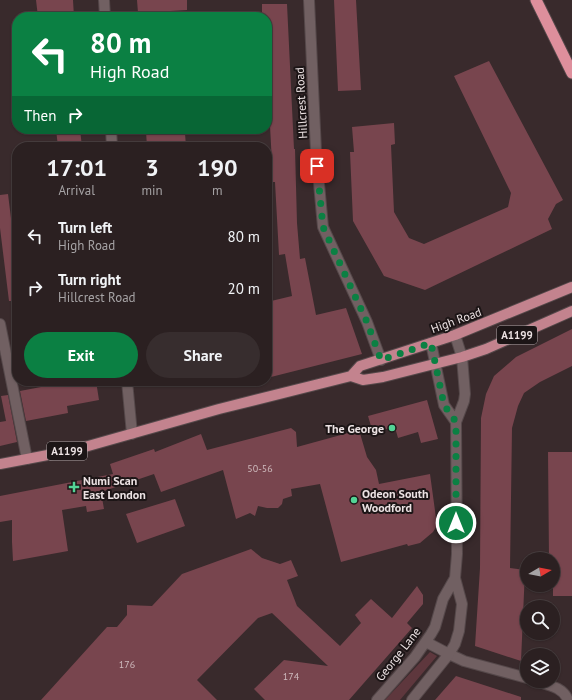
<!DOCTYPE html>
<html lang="en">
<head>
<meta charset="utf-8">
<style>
	:root { --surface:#2b2021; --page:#372d2e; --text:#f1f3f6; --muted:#a6a3a5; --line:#473e3f; --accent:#0b8043 }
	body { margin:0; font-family:"PT Sans",sans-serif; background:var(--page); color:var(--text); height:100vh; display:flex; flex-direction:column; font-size:15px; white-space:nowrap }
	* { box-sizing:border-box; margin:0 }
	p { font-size:13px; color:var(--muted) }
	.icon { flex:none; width:22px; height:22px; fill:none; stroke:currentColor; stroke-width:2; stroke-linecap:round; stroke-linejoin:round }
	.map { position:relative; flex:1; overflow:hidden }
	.sheet { position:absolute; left:12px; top:142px; width:260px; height:244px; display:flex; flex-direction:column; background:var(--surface); border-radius:16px; box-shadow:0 1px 3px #0004,0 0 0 1px var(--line) }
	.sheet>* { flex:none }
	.hud { position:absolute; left:12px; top:12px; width:260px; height:122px; border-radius:16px; box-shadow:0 1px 3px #0004,0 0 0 1px var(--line); background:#0b8043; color:#fff; overflow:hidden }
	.needle { width:26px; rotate:80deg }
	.controls { position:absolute; left:520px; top:552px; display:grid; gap:8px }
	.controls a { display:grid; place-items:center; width:40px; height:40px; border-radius:50%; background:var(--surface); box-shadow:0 1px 3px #0004,0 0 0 1px var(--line); font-size:20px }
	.pin { position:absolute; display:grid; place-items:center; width:34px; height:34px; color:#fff; margin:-17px; border-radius:8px; box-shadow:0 2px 6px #0006 }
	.me { position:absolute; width:44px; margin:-22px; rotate:0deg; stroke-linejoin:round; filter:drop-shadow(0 0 3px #0008) }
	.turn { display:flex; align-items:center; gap:14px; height:84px; padding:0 12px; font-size:18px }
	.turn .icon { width:52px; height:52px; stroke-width:2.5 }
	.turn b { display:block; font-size:28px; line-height:34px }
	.then { display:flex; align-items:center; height:38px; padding:0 12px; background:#0003; gap:8px; font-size:15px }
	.eta { display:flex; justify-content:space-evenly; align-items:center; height:68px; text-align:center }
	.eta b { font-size:24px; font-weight:600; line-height:28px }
	.button { display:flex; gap:8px; margin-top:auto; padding:8px 12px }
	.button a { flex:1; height:46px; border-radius:24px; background:var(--accent); color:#fff; font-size:16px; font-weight:600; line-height:46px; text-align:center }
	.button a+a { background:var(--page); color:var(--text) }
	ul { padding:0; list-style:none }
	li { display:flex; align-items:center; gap:12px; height:52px; padding:0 12px }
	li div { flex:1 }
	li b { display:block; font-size:15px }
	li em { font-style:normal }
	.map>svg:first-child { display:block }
	.green { fill:#5e373d }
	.building { fill:#78454e }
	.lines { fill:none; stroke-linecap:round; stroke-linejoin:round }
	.minor-casing { stroke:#55484a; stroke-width:12 }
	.secondary-casing { stroke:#55484a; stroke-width:12 }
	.primary-casing { stroke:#55484a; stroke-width:12 }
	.trunk-casing { stroke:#55484a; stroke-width:13 }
	.minor { stroke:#716062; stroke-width:10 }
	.secondary { stroke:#716062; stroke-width:10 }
	.primary { stroke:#c3838e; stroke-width:10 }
	.trunk { stroke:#de8f9c; stroke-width:11 }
	.route { stroke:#0b8043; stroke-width:7; stroke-dasharray:0 12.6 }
	.poi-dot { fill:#53d396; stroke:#1c1516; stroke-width:1.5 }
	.labels { text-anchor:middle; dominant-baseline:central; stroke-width:4; stroke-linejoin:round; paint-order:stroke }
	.number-label { font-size:10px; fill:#cfbbbe }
	.shield { fill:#1c1516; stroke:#aea4a6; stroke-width:1 }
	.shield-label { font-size:11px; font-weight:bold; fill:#ece2e3 }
	.street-label { font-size:12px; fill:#ece2e3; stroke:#1c1516 }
	.poi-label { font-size:12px; font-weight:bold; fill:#ece2e3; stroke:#1c1516; text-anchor:start }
</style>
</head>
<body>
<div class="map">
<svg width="572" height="700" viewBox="0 0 572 700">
	<rect width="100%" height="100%" fill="#392a2c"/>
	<path class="green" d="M430 652 437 656 400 700H385Z"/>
	<path class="building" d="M36 0H73L74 17H38Z
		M137 0H187V10L138 13Z
		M334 0H356L361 90 338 91Z
		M262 4H287L294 149H295L297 223 300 259 305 258 316 315 346 308 362 354 267 378V302L292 296 285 254 279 255 275 182H273L269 107H267V17H262Z
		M489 61 563 200 556 204 548 219 552 229 425 290 384 276 353 221 350 152H354L352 127 394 123 395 144 391 145 394 212 409 238 424 244 508 207 511 193 454 76Z
		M56 129H80L82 147H58Z
		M167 130V135L185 133 186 147H147L146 131Z
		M8 194 17 267V301H9L0 228V195Z
		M572 329V366L540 382 524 393 518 406 512 428 510 568 525 570 521 661 475 646 480 568 481 418 486 394 494 376 516 357Z
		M62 381H96L99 400 67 406 68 413 26 421 20 391 62 383Z
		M8 395 17 442 0 446V422L6 421 1 396Z
		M427 400 438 439 421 443 418 432 398 438 396 431 391 432 390 428 373 433 368 416Z
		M291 428 296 432 297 447 359 430 367 457 376 470 379 484 430 474 436 518V527L433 532 420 543 408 546 407 544 341 562 320 484 291 489 292 496 283 499 282 504 278 508H267L258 506 255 516 250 513 236 519 223 470 161 492 154 474 101 492 104 509 87 512 86 506 62 510 68 551 13 561 12 542V520L0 522V496L113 474 110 464 154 449 155 452 201 434 207 450Z
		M548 452H572V596H553V559H549Z
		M175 499 185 526 137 543 126 514Z
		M251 549 262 558 280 564 291 560 298 576 287 580 297 606 340 646 361 623 355 615 371 599 392 618 417 586 423 595V604L407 623 412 628 349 700H265L254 689 284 660 328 666 272 613 258 618 197 680 217 700H41L107 627H117L127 615V605L152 606 182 574Z
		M456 676 521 697V700H435Z"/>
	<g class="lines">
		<g class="minor-casing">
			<path id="minor" d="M104 0 105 17
				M309 0 316 151 323 227 367 322 381 360
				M111 129 112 147
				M0 324 27 459
				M127 381 132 434
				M449 654 464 661 527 678
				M536 681C548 685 563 687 568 700"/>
		</g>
		<g class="secondary-casing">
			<path id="secondary" d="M431 343 444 405 456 422
				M426 642 449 654
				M377 700 415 657 431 634 435 627 443 599 455 578
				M412 700 449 654 455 644 459 631 462 604 455 578 457 554 456 422 464 401 465 394 462 357 455 335"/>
		</g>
		<g class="primary-casing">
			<path id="primary" d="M351 376 363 380 383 377 462 357 486 349 572 311
				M0 464 74 450 219 409 351 376 360 366 455 335 572 287"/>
		</g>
		<g class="trunk-casing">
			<path id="trunk" d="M536 0 572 73"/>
		</g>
		<use href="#minor" class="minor"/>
		<use href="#secondary" class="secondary"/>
		<use href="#primary" class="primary"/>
		<use href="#trunk" class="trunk"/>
	</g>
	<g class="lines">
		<path class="route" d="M317 166 323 227 367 322 381 360 431 343 444 405 456 422V523"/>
	</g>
	<g class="poi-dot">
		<circle cx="392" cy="428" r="4"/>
		<path d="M72 481h4v4h4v4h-4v4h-4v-4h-4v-4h4z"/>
		<circle cx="354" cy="500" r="4"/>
	</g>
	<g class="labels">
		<g class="number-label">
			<text x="260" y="468">50-56</text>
			<text x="127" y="664">176</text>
			<text x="291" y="676">174</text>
		</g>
		<g class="shield">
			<rect x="497" y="326" width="40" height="18" rx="3"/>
			<rect x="47" y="442" width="40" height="18" rx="3"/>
		</g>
		<g class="shield-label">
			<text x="517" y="335">A1199</text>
			<text x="67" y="451">A1199</text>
		</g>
		<g class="street-label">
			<text transform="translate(301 103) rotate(-93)">Hillcrest Road</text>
			<text transform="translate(456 320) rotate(-20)">High Road</text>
			<text transform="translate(398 654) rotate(-52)">George Lane</text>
		</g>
		<g class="poi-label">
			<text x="384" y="428" text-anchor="end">The George</text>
			<text x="83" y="480">Numi Scan<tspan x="83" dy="14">East London</tspan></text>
			<text x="362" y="493">Odeon South<tspan x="362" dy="14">Woodford</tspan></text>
		</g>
	</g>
</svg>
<div class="controls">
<a><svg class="needle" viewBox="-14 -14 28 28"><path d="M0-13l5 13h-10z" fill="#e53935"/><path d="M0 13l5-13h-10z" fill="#a6a3a5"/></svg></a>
<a><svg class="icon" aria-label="search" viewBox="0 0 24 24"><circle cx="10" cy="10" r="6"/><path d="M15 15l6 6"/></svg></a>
<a><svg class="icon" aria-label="layers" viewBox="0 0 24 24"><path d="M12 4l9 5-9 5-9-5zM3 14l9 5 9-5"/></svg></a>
</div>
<div class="pin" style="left:317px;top:166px;background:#d93025"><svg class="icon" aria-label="arrive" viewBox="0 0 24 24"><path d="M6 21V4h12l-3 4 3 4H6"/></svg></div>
<svg class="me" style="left:456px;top:523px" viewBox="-20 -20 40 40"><circle r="17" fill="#0b8043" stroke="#fff" stroke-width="3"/><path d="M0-11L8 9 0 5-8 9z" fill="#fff"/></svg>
<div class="hud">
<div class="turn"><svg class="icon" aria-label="left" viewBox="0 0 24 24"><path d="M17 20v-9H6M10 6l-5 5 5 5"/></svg><div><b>80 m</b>High Road</div></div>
<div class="then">Then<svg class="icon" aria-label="right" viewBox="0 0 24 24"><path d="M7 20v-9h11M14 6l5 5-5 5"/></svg></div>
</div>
<section class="sheet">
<div class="eta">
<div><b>17:01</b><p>Arrival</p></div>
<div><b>3</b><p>min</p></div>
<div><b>190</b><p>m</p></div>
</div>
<ul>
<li><svg class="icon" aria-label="left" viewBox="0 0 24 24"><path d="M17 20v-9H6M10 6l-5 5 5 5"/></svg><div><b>Turn left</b><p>High Road</p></div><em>80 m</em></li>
<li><svg class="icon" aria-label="right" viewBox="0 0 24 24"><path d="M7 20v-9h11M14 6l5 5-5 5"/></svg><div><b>Turn right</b><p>Hillcrest Road</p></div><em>20 m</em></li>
</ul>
<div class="button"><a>Exit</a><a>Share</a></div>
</section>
</div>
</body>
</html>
